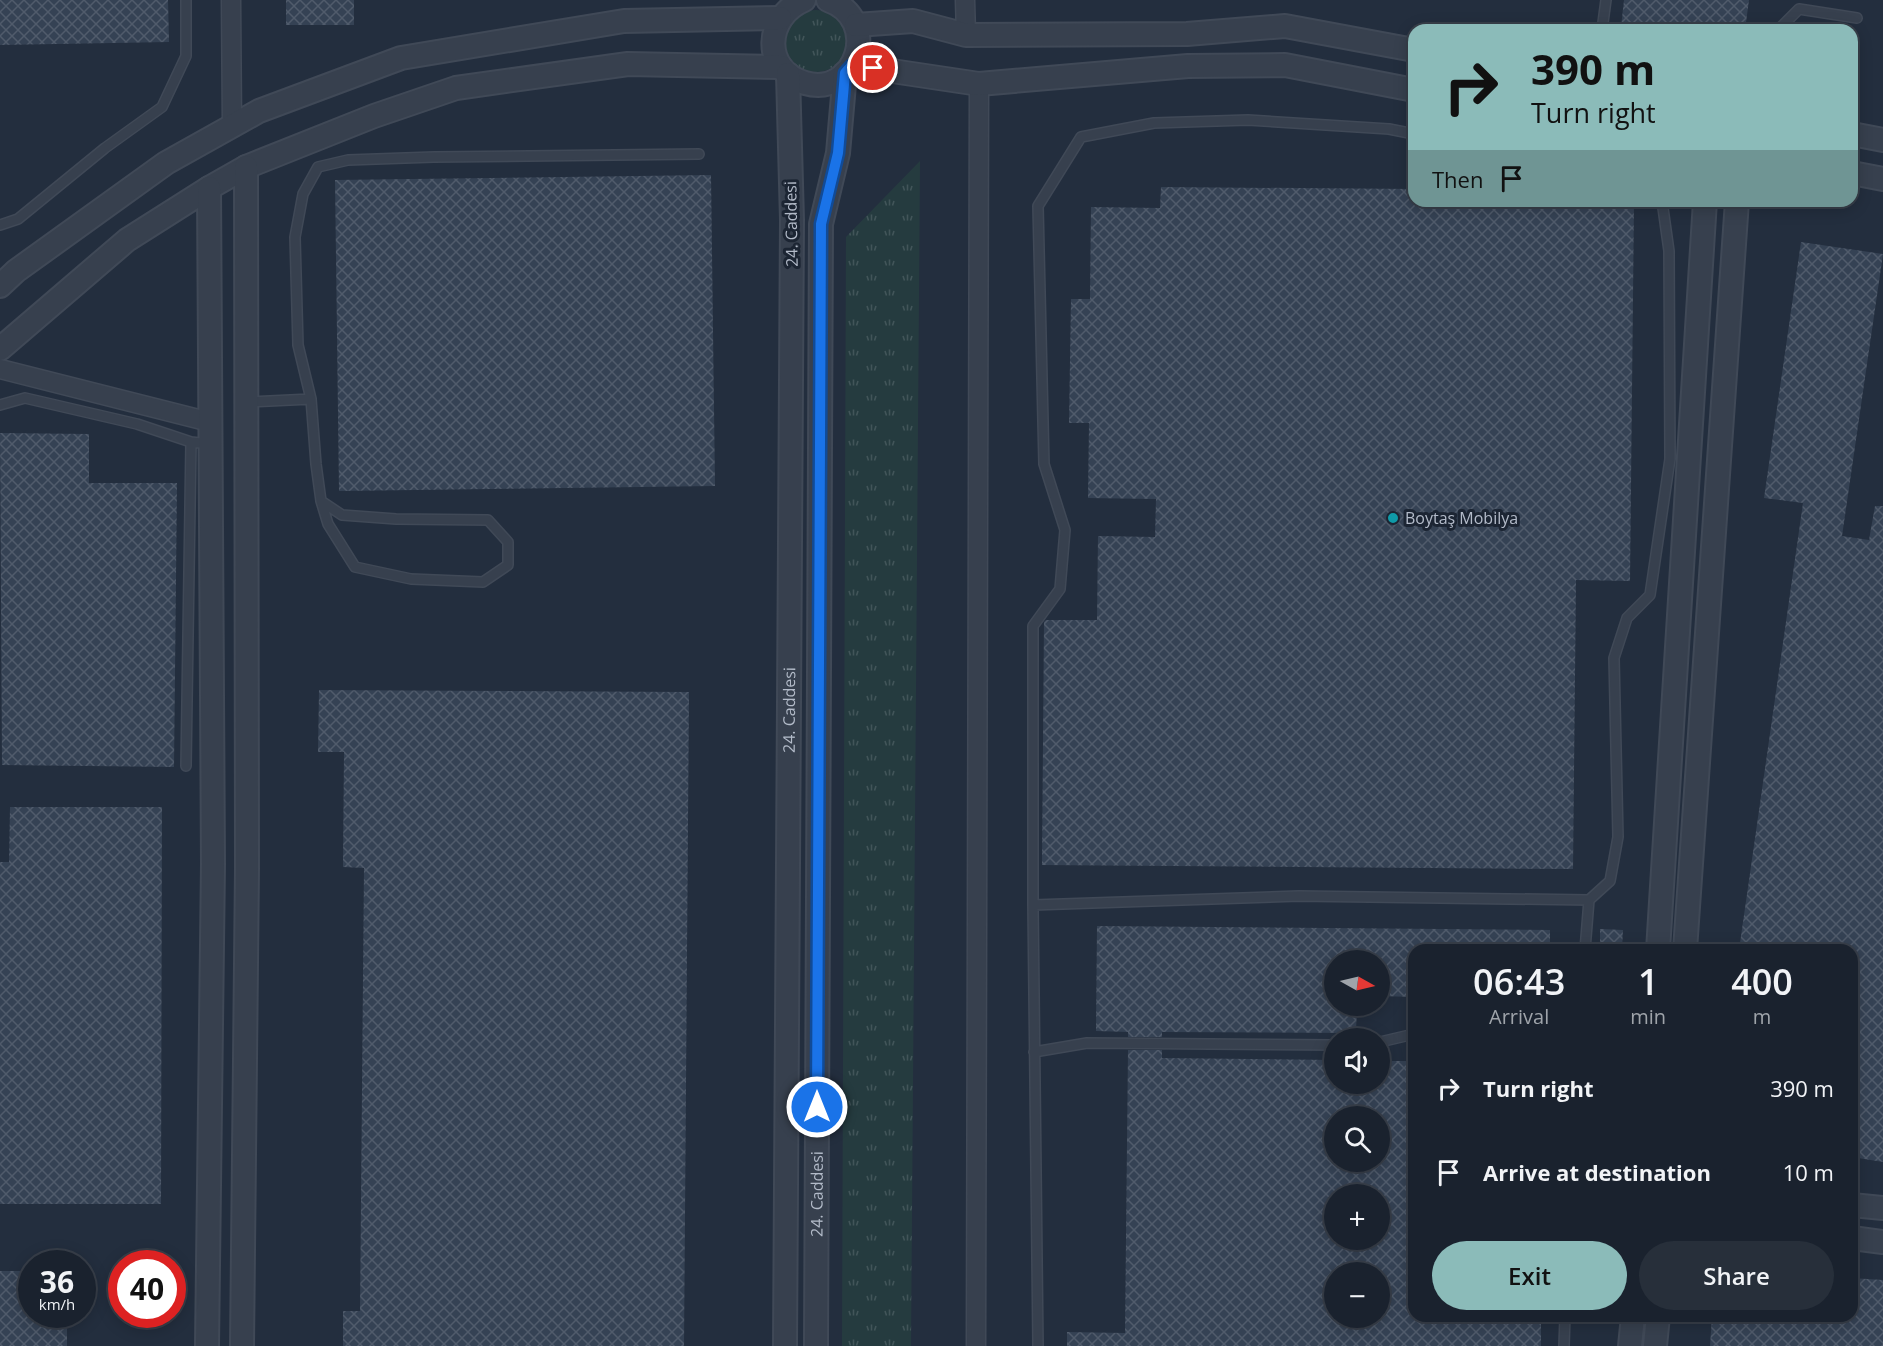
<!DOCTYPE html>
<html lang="en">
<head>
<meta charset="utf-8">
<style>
	:root { --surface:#1a222e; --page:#272f3a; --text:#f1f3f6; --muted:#9fa4aa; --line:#383f4a; --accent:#8bbbb9 }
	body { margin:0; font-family:"Open Sans",sans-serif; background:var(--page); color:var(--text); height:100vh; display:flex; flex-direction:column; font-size:22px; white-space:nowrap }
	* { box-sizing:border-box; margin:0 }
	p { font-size:20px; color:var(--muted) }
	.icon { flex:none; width:33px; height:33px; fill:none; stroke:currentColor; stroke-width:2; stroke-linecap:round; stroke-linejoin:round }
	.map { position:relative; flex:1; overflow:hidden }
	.drawer { position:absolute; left:1408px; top:944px; width:450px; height:378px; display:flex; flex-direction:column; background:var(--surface); border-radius:18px; box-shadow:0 3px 15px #0003,0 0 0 2px var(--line) }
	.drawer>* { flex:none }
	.banner { position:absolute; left:1408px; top:24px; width:450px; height:183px; border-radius:18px; box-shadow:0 3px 15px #0003,0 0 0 2px var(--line); background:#8bbbb9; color:#111; overflow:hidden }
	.needle { width:39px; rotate:98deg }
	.buttons { position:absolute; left:1324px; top:950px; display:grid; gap:12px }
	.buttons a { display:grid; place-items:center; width:66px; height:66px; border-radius:50%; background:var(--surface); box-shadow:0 3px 15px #0003,0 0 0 2px var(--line); font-size:30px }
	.speed { position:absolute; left:18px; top:1250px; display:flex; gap:12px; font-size:30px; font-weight:700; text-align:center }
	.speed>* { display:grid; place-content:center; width:78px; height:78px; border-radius:50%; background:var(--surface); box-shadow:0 3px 15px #0003,0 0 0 2px var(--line); line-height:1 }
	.speed small { font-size:15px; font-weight:400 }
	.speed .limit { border:9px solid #d22; background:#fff; color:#111 }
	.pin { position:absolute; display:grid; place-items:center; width:51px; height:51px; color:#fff; margin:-26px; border:3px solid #fff; border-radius:50%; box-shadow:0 2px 6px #0007 }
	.me { position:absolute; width:66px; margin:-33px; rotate:0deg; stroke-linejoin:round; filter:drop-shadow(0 0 4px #0008) }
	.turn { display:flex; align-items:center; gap:21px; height:126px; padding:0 24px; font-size:27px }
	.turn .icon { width:78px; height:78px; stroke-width:2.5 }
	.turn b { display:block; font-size:42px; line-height:51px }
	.then { display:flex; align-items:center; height:57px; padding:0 24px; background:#0003; gap:12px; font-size:22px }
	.eta { display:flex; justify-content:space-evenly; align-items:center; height:102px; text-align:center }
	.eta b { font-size:36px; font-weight:600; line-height:42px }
	.cta { display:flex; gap:12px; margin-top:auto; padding:12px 24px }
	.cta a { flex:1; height:69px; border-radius:36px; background:var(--accent); color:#111; font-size:24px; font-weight:600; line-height:69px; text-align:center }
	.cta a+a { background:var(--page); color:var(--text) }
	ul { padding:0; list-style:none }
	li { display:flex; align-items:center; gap:18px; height:84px; padding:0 24px }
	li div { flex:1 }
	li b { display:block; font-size:22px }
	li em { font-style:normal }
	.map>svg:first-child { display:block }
	.grass { fill:url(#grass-tufts) }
	.building { fill:url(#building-cross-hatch); fill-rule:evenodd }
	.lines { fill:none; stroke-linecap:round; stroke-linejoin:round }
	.service-casing { stroke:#404957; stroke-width:12 }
	.minor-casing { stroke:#404957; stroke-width:21 }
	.tertiary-casing { stroke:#404957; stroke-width:26 }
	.service { stroke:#37404e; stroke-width:9 }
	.minor { stroke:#37404e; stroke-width:18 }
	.tertiary { stroke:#37404e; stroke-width:22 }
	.route-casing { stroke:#114b97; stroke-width:15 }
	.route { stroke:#1a73e8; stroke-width:10 }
	.culture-dot { fill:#0f9aa8; stroke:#1c2533; stroke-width:2 }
	.labels { text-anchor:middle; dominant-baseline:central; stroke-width:6; stroke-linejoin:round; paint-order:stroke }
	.street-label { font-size:16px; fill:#b3bbc9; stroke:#1c2533 }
	.poi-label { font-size:16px; fill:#b3bbc9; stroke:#1c2533; text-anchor:start }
</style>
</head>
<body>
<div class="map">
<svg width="1883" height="1346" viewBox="0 0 1883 1346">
	<defs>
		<pattern id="grass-tufts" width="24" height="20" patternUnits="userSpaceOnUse" patternTransform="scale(1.5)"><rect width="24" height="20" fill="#253b3f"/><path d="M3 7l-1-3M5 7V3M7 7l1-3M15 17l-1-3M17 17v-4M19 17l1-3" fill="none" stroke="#425559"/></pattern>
		<pattern id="building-cross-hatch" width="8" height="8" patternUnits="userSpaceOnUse" patternTransform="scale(1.5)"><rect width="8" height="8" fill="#354254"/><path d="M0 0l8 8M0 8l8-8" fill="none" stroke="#505b6b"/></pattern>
	</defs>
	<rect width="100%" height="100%" fill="#232e3e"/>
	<path class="grass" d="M785 41a31 31 0 1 1 62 0a31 31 0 1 1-62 0Z
		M920 161 911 1346H842L846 237Z"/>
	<path class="building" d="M0 0H168L169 42 0 45Z
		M286 0H354V25H286Z
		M1624 0H1749L1745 30H1642L1621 27Z
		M711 175 715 486 339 491 335 180Z
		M1161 187 1414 189V201H1634L1630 581 1576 580 1573 869 1042 865 1044 622 1046 620H1097L1098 536 1155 537 1156 499 1088 498 1089 423H1069L1071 299H1090L1091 207 1160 208Z
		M1801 242 1883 254 1842 536 1869 540 1875 506H1883V1162L1852 1157V950H1739L1803 503 1764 498Z
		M0 433 89 434V483H177L174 767 2 765Z
		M319 690 689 692 684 1346H343V1311H360L364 868 343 867 344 752H318Z
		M10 807H162L161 1204H0V862H9Z
		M1097 926 1550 930V950H1414V997L1380 996V960H1335V1005H1357L1356 1033 1162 1032V1037H1128V1032L1096 1031Z
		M1600 929 1623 930 1622 950H1600Z
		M1128 1050H1162V1058L1335 1060V1083H1380V1061H1414V1316H1541V1346H1067V1332L1125 1333ZM1335 1116H1380V1161H1335ZM1335 1194H1380V1239H1335ZM1335 1272H1380V1317H1335Z
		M0 1271H32V1314H67V1346H0Z
		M1852 1278 1883 1280V1346H1710L1712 1316H1852Z"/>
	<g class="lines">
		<g class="service-casing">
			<path id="service" d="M1602 30 1606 0
				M1778 30 1799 9 1857 18
				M0 225 18 219 105 148 162 107 186 56V0
				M247 402 311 399
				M0 405 25 398 137 424 191 442 210 444
				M321 501 328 524 355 567 411 579 483 582 508 565V542L488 520 396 519 342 515 321 501 316 464 311 399 298 345 295 237 303 194 318 167 348 160 434 157 699 154
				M186 766 191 442
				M1033 905 1299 896 1589 900
				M1585 950 1589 900 1610 881 1618 837 1614 658 1627 618 1650 595 1670 459 1669 251 1662 201
				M1380 1042 1414 1034
				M1034 1052 1087 1043 1335 1045
				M1038 1346 1033 905V626L1060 589 1065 530 1044 464 1038 206 1081 137 1154 123 1248 120 1389 129 1414 134
				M1564 1346 1565 1316"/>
		</g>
		<g class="minor-casing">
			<path id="minor" d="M231 0 232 126
				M965 0 966 35
				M0 369 210 422
				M976 1346 979 84"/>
		</g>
		<g class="tertiary-casing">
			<g id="tertiary">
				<path d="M804 0C765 16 761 70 805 83 857 98 882 19 828 0"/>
				<path d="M856 25 913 21 966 35 1187 34 1285 26 1414 50"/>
				<path d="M852 65 979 84 1188 66 1285 65 1414 90"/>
				<path d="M1852 134 1883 140"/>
				<path d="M1852 173 1883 179"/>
				<path d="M0 286 16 271 166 163 259 111 401 58 624 21 780 18"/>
				<path d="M0 349 127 240 209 188 246 167 374 116 456 88 628 64 781 67"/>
				<path d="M1658 950 1705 201"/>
				<path d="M1685 950 1737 201"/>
				<path d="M1852 1205 1883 1208"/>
				<path d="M1852 1238 1883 1242"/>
				<path d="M207 1346 213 864 209 188"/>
				<path d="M242 1346 247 868 246 167"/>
				<path id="s1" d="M785 1346 792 220 788 74"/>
				<path id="s2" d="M816 1346 821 224 838 153 845 73"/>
				<path d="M1630 1346 1633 1316"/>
				<path d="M1655 1346 1658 1316"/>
			</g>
		</g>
		<use href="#service" class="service"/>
		<use href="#minor" class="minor"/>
		<use href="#tertiary" class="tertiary"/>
	</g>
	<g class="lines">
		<g class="route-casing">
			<path id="route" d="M817 1107 821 224 838 153 845 73 852 65 873 68"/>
		</g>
		<use href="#route" class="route"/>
	</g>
	<circle class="culture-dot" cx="1393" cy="518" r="6"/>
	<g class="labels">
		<g class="street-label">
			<text transform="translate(791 224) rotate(-91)">24. Caddesi</text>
			<text stroke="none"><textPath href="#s1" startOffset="636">24. Caddesi</textPath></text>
			<text stroke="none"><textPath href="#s2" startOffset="152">24. Caddesi</textPath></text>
		</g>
		<g class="poi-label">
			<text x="1405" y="518">Boytaş Mobilya</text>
		</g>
	</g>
</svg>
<div class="buttons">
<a><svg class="needle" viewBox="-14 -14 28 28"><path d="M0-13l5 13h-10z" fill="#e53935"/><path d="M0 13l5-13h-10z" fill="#9fa4aa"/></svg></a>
<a><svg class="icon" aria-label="sound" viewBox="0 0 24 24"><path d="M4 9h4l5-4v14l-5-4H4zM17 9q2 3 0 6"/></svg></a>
<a><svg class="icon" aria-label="search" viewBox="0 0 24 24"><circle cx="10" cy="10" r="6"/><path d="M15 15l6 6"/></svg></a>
<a>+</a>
<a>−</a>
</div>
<div class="speed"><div>36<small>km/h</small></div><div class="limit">40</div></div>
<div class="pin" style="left:873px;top:68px;background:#d93025"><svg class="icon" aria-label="arrive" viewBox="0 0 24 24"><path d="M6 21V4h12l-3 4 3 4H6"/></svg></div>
<svg class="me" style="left:817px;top:1107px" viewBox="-20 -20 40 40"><circle r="17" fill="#1a73e8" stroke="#fff" stroke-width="3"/><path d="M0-11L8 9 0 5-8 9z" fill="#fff"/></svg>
<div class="banner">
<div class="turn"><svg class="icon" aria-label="right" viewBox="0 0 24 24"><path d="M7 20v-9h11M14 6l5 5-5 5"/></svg><div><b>390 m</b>Turn right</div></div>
<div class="then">Then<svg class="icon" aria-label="arrive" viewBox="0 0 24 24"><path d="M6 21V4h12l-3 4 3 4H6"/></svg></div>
</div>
<section class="drawer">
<div class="eta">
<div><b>06:43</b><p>Arrival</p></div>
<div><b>1</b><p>min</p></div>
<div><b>400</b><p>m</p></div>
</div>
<ul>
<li><svg class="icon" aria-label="right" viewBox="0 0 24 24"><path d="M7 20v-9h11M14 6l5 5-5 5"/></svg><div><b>Turn right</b></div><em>390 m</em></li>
<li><svg class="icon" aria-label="arrive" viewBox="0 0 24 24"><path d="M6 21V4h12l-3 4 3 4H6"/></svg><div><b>Arrive at destination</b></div><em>10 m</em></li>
</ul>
<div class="cta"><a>Exit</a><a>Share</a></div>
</section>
</div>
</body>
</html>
